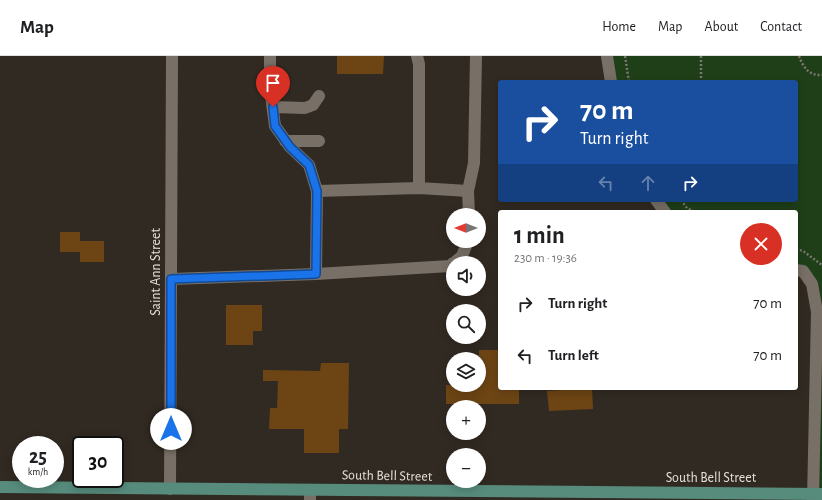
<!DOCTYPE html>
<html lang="en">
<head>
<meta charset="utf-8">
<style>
	:root { --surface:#fff; --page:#f6f6f6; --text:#202124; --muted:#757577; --line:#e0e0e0 }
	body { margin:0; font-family:"Alegreya Sans",sans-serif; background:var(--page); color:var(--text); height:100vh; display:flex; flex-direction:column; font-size:15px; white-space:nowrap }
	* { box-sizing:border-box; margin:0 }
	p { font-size:13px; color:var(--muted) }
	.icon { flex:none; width:22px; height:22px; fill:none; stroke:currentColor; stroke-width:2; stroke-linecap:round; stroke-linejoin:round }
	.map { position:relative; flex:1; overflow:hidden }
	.drawer { position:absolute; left:498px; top:154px; width:300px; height:180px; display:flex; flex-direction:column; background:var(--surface); border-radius:4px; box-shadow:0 2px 10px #0003 }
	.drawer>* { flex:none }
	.hud { position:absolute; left:498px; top:24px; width:300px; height:122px; border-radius:4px; box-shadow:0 2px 10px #0003; background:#1a4fa0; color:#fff; overflow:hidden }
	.needle { width:26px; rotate:270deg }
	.tools { position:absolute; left:446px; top:152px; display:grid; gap:8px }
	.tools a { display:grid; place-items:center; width:40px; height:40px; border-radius:50%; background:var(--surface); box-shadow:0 2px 10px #0003; font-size:20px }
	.speed { position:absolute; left:12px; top:380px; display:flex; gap:8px; font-size:20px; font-weight:700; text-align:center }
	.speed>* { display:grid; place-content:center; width:52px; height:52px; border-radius:50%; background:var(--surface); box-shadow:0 2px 10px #0003; line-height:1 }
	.speed small { font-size:10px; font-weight:400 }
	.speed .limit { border:2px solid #111; border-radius:6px; background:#fff; color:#111 }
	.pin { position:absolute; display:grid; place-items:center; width:34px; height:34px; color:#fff; margin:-41px -17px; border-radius:50% 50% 50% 0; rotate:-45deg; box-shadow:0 0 4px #0007 }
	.pin .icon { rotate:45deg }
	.me { position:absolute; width:44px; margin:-22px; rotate:0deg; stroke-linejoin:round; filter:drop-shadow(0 0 3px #0008) }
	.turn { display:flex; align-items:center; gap:14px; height:84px; padding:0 16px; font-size:18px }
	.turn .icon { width:52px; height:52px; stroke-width:2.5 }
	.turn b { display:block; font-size:28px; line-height:34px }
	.lanes { display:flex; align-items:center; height:38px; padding:0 16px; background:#0003; justify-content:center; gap:20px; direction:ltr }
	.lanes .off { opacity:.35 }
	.round { display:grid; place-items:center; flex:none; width:42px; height:42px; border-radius:21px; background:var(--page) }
	.summary { display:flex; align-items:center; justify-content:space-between; height:68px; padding:0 16px }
	h1 { font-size:24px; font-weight:700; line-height:30px }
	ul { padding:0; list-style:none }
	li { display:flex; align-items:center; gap:12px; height:52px; padding:0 16px }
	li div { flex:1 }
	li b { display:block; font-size:15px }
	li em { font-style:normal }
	header { display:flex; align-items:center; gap:24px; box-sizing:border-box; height:56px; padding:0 20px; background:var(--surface); border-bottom:1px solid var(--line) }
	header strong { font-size:19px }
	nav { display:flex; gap:22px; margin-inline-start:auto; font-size:14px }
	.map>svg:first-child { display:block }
	.green { fill:#1f3f19 }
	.building { fill:#6d4514 }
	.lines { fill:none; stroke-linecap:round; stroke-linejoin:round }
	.path { stroke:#7d7770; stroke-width:2.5; stroke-dasharray:2 2; stroke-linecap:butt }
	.minor { stroke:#786f66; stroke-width:12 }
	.major { stroke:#578c7d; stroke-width:12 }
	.route-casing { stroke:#114b97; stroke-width:10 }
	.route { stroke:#1a73e8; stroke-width:7 }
	.labels { text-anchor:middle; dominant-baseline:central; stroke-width:3; stroke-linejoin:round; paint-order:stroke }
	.street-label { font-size:14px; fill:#e4dfda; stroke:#312a22 }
</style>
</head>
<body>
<header>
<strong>Map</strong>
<nav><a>Home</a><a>Map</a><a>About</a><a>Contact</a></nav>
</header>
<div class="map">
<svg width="822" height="444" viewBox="0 0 822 444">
	<rect width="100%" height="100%" fill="#312a22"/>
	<path class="green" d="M607 0H822V438H813L811 228 796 214V156H665L656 144H796V26H611Z"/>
	<path class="building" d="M337 0H384L383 18H337Z
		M60 176H80V185H104V206H80V196H60Z
		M226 249H262V275H253V289H226Z
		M479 294H500V332H519V348H446V329H479Z
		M321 307H349L348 373H339V397H304V373H269L270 352H277L278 325H263V314L320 315Z
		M592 332 593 353 549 355 547 335Z"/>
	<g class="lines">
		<path class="path" d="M625 0 629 26
			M701 0V22
			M799 0C803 11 809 20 822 19
			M681 144 687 152 695 156
			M796 193 803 195 822 209"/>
		<path class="minor" d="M270 0V32L275 70 290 91 309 109 317 135
			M417 0 419 8V132
			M607 0 611 26
			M273 51 305 52 313 49 319 40
			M285 85H319
			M656 144 665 156
			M469 159 468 135 474 107 476 0
			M454 207 462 200 468 185
			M796 214 803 215 812 228 817 256 813 444
			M316 218 317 135 419 132 468 135
			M171 223 316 218 450 210 453 207
			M170 433 172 0
			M310 444V434"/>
		<path class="major" d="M0 431 822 438"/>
	</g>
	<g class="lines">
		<g class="route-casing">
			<path id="route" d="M171 373V223L316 218 317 135 309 109 290 91 275 70 273 51"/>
		</g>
		<use href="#route" class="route"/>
	</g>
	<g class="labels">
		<g class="street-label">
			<text transform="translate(156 216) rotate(-90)">Saint Ann Street</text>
			<text transform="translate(387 420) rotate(1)">South Bell Street</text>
			<text x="711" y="422">South Bell Street</text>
		</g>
	</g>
</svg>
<div class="tools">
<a><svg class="needle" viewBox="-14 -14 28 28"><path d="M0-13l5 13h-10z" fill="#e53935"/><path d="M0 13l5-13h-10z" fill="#757577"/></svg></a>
<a><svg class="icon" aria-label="sound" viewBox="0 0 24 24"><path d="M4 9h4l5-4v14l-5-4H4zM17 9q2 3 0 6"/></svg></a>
<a><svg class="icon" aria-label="search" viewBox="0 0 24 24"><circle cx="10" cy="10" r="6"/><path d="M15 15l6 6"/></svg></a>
<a><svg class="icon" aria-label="layers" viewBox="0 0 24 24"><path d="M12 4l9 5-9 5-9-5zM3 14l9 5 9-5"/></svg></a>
<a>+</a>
<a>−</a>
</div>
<div class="speed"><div>25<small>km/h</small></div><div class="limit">30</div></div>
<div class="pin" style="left:273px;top:51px;background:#d93025"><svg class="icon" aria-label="arrive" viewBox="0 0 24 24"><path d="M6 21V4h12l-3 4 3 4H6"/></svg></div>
<svg class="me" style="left:171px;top:373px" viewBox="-20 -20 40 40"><circle r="19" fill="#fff"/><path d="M0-13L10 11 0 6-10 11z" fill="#1a73e8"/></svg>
<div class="hud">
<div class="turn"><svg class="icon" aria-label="right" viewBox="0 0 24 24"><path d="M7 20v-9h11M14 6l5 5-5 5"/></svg><div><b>70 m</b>Turn right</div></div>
<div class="lanes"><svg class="icon off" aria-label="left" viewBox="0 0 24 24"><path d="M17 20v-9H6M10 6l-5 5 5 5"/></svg><svg class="icon off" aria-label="ahead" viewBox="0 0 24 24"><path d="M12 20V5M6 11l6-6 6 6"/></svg><svg class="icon" aria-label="right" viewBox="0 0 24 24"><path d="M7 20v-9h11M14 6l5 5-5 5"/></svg></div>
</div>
<section class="drawer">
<div class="summary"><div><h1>1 min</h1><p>230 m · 19:36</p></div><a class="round" style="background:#d93025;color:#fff"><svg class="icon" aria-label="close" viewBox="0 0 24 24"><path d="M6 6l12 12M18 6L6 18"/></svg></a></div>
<ul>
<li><svg class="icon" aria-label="right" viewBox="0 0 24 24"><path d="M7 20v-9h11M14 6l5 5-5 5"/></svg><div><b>Turn right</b></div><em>70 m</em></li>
<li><svg class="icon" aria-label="left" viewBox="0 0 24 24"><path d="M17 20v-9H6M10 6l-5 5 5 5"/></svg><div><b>Turn left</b></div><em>70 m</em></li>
</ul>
</section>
</div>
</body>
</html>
